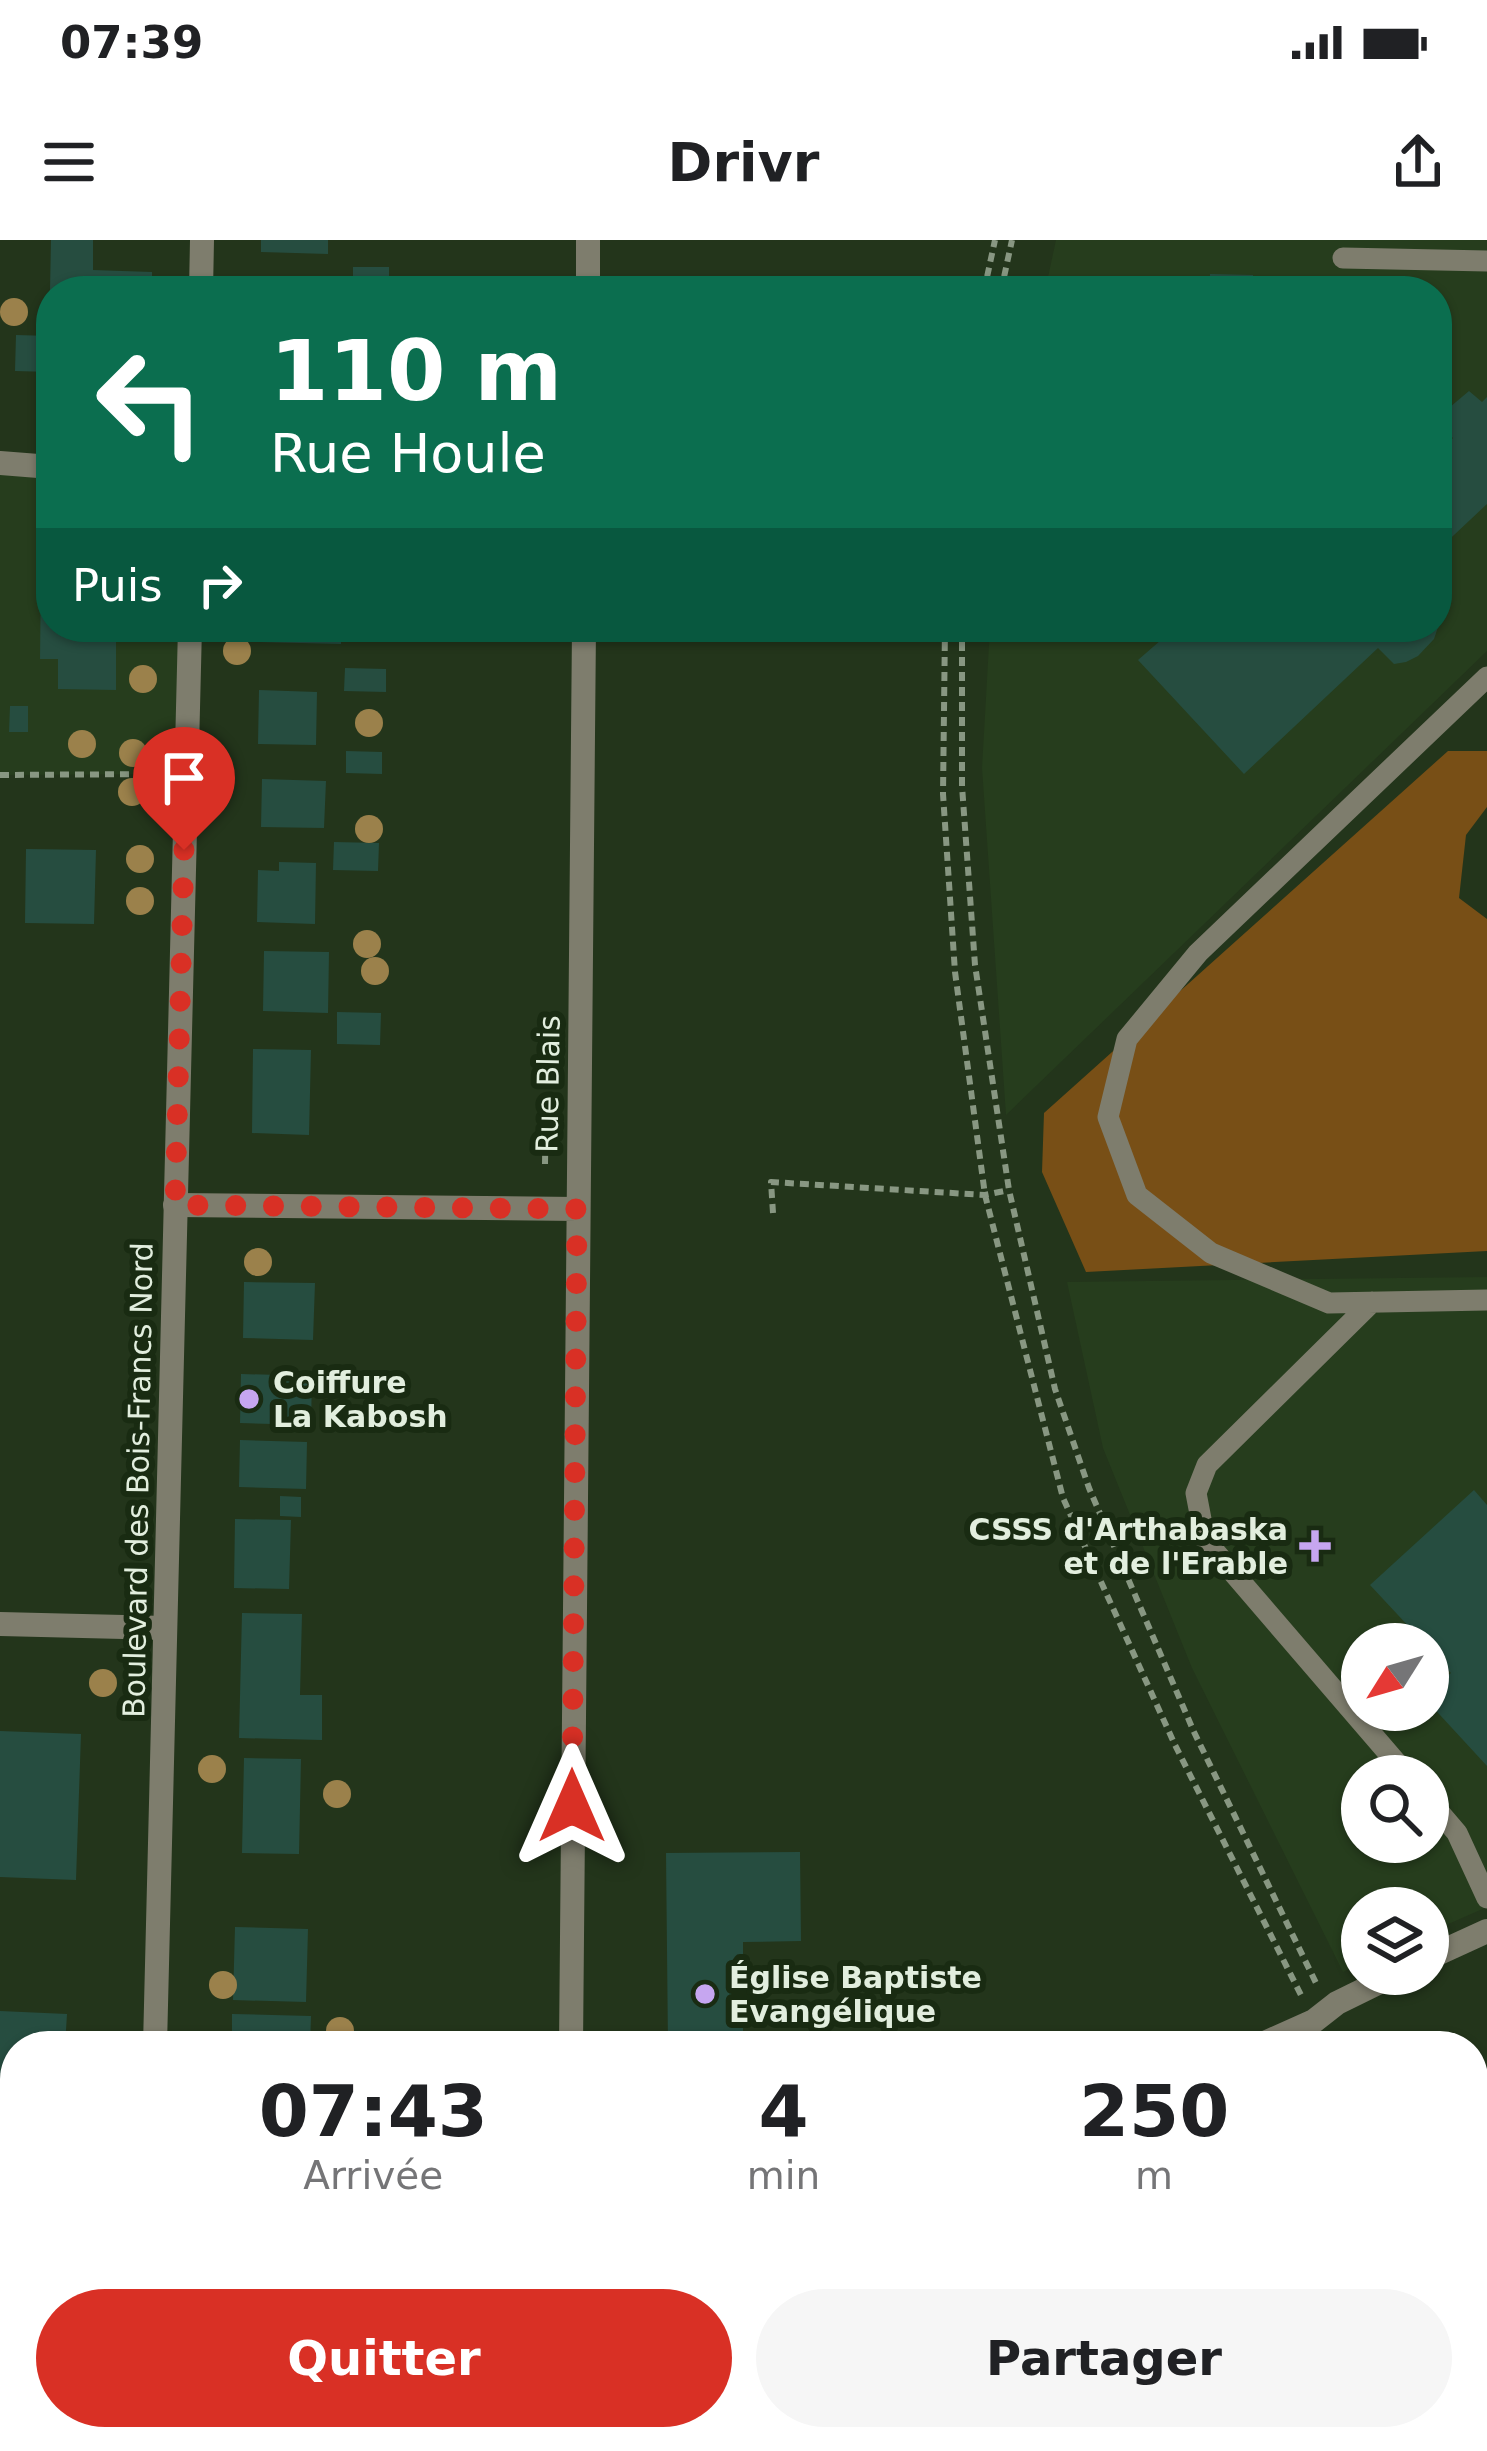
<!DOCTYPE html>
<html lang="fr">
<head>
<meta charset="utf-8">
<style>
	:root { --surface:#fff; --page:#f6f6f6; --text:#202124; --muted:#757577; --accent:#d93025 }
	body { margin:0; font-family:"DejaVu Sans",sans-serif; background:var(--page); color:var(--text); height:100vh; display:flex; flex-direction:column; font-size:45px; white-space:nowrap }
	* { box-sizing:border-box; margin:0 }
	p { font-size:39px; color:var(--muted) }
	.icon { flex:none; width:66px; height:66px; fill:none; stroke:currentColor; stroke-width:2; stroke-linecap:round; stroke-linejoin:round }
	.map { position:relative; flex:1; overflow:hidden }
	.panel { position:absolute; left:0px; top:1791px; width:1488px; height:420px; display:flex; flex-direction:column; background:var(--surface); border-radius:48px 48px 0 0; box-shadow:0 3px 9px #0004 }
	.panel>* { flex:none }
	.top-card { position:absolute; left:36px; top:36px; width:1416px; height:366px; border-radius:48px; box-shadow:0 3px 9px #0004; background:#0b6e4f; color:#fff; overflow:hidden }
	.needle { width:78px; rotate:233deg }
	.controls { position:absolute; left:1341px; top:1383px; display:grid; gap:24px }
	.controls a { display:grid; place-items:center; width:108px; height:108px; border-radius:50%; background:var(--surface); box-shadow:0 3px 9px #0004; font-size:60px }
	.pin { position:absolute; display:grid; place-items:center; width:102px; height:102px; color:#fff; margin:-123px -51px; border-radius:50% 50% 50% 0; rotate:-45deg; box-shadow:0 0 12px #0007 }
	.pin .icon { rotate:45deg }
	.me { position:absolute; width:132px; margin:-66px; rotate:0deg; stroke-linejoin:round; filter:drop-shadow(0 0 9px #0008) }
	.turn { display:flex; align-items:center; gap:42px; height:252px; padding:0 36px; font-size:54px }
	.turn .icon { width:156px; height:156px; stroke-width:2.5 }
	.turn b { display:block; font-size:84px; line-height:102px }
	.then { display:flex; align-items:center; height:114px; padding:0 36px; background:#0003; gap:24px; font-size:45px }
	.eta { display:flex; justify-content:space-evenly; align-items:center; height:204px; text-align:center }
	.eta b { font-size:72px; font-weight:700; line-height:84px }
	.action { display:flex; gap:24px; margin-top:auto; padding:24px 36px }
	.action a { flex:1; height:138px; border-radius:72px; background:var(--accent); color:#fff; font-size:48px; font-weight:700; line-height:138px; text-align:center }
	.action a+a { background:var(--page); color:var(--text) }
	.status { display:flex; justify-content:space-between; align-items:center; height:84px; padding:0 60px; background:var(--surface); direction:ltr }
	.status svg { height:33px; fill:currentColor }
	header { display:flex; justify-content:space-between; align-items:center; height:156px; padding:0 36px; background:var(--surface); font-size:54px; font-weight:700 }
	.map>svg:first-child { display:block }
	.built { fill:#263d1d; fill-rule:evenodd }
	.forest { fill:#784f16 }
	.building { fill:#264d40 }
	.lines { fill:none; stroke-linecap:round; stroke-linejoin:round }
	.path { stroke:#889782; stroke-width:6; stroke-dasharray:9 6; stroke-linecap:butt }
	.service { stroke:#7e7d6d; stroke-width:21 }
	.minor { stroke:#7e7d6d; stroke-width:24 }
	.tertiary { stroke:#7e7d6d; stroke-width:24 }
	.tree { fill:#9b814b }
	.route { stroke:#d93025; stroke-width:21; stroke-dasharray:0 37.8 }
	.poi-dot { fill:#c6a6f0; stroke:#192b12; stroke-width:4.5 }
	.labels { text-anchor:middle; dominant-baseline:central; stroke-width:12; stroke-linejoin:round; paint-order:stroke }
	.street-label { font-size:30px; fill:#e2eede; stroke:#192b12 }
	.poi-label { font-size:30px; font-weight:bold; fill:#e2eede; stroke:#192b12; text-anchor:start }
</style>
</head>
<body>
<div class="status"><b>07:39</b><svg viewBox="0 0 49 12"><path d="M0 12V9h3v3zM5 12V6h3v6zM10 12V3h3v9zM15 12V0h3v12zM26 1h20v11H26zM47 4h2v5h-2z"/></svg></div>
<header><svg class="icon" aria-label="menu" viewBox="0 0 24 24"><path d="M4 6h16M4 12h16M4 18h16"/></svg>Drivr<svg class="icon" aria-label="share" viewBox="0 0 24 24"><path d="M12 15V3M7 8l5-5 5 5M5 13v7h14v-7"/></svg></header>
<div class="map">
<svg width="1487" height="2211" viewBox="0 0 1487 2211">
	<rect width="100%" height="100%" fill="#23351b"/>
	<path class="built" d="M1056 0H1487V411L1006 875 982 528 990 387H1437V51H1045Z
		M0 223 51 227V387H190L186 534 0 535Z
		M1487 1037V1667L1428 1693V1668H1362V1723L1343 1732 1192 1428 1103 1208 1067 1042ZM1362 1404H1428V1470H1362ZM1362 1536H1428V1602H1362Z"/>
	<path class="forest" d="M1448 511H1487V567L1466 595 1459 658 1487 679V1011L1086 1032 1042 932 1044 873Z"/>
	<path class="building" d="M51 0H93V30L152 32V51H50Z
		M261 0H328V14L261 12Z
		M353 27H389V51H353Z
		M1210 34 1253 35 1254 51H1209Z
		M261 40 306 41V51H260Z
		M16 95 51 96V132L15 131Z
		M1469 151 1482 162 1487 157V264L1437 311V213L1453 198 1437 184V178Z
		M41 330H51V387H116V450L58 449V419H40Z
		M259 387H341V404L259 402Z
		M1176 387H1438L1434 399 1418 416 1406 422 1394 424 1378 408 1244 534 1138 420Z
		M345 428 386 429V452L344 451Z
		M259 450 317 452 316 505 258 504Z
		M10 466H28V492H9Z
		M346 511 382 512V534L346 533Z
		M262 539 326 541 324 588 261 587Z
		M334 602 379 603 378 631 333 630Z
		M26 609 96 610 94 684 25 683Z
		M279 622 316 623 315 684 257 682 258 630 279 631Z
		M264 711 329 712 328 773 263 771Z
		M337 772 381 773 380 805 337 804Z
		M253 809 311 810 309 895 252 893Z
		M244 1042 315 1043 313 1100 243 1098Z
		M241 1134 312 1136 311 1185 240 1183Z
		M240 1200 307 1202 306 1249 239 1247Z
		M1474 1250 1487 1265V1526L1428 1462V1453L1451 1433 1428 1408V1404H1425L1370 1345Z
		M280 1256 301 1257V1277L280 1276Z
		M235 1279 291 1280 289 1349 234 1348Z
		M242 1373 302 1374 300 1455H322V1500L239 1498Z
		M0 1491 81 1494 76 1640 0 1637Z
		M244 1518 301 1519 299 1614 242 1613Z
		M800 1612 801 1701 743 1702V1806H668L666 1613Z
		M235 1687 308 1689 306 1762 233 1760Z
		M0 1771 67 1774 65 1806H15V1900L0 1899Z
		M232 1774 311 1776 310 1806H232Z
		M234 2196H283L282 2211H234Z
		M424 2196H473V2211H424Z"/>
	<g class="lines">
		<path class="path" d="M984 51 995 0
			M1001 51 1012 0
			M945 387 943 554 955 732 985 955 1063 1258 1175 1505 1302 1757
			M962 387V546L975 725 1009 950 1055 1149 1089 1248 1194 1492 1316 1743
			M0 535 159 534
			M545 924 546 856
			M773 973 771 942 985 955 1009 950
			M1473 2091 1487 2117"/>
		<path class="service" d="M1343 18 1487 21
			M1487 437 1198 713 1127 799 1108 877 1137 955 1211 1013 1329 1063 1487 1060
			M1372 1062 1207 1225 1196 1253 1205 1300 1408 1536
			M1428 1559 1457 1593 1487 1658"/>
		<path class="minor" d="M588 51V0
			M0 223 51 227
			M175 965 577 969
			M0 1384 165 1388
			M1428 1718 1487 1691
			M571 1806 584 387
			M1258 1806 1314 1781 1337 1763 1396 1734
			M0 2127 15 2124
			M0 2202 28 2196
			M565 2211V2196"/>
		<path class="tertiary" d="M201 51 202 0
			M155 1806 190 387
			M142 2211 143 2196"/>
	</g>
	<g class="tree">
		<circle cx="14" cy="72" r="14"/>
		<circle cx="237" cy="411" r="14"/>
		<circle cx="143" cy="439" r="14"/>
		<circle cx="369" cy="483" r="14"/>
		<circle cx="82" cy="504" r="14"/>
		<circle cx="133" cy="513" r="14"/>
		<circle cx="132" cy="552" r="14"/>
		<circle cx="369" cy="589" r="14"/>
		<circle cx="140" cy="619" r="14"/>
		<circle cx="140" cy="661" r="14"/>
		<circle cx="367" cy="704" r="14"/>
		<circle cx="375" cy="731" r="14"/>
		<circle cx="258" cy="1022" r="14"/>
		<circle cx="103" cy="1443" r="14"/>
		<circle cx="212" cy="1529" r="14"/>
		<circle cx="337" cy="1554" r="14"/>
		<circle cx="223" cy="1745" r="14"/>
		<circle cx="340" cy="1791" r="14"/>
	</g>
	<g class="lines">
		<path class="route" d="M184 610 175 965 577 969 572 1566"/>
	</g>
	<g class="poi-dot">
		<circle cx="249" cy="1159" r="12"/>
		<path d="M1309 1288h12v12h12v12h-12v12h-12v-12h-12v-12h12z"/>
		<circle cx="705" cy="1754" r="12"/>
	</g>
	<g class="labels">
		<g class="street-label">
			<text transform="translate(548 844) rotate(-89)">Rue Blais</text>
			<text transform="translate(138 1240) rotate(-89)">Boulevard des Bois-Francs Nord</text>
		</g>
		<g class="poi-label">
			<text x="273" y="1142">Coiffure<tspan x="273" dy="34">La Kabosh</tspan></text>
			<text x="1288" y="1289" text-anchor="end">CSSS d'Arthabaska<tspan x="1288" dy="34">et de l'Erable</tspan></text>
			<text x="729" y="1737">Église Baptiste<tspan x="729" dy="34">Evangélique</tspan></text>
		</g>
	</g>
</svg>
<div class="controls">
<a><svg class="needle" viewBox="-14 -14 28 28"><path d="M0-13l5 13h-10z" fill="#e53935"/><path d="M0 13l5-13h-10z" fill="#757577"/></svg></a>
<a><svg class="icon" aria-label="search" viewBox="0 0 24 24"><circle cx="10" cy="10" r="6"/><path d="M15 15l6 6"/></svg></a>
<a><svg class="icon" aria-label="layers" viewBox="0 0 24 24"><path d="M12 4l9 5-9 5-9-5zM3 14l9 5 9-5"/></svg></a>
</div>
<div class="pin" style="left:184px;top:610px;background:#d93025"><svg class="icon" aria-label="arrive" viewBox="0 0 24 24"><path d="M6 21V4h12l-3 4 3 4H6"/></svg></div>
<svg class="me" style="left:572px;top:1566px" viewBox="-20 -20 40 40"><path d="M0-17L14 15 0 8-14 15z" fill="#d93025" stroke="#fff" stroke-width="4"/></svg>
<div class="top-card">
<div class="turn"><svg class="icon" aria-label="left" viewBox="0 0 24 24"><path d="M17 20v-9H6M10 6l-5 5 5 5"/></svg><div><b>110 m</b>Rue Houle</div></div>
<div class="then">Puis<svg class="icon" aria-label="right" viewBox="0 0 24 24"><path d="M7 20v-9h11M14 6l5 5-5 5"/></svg></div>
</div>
<section class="panel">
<div class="eta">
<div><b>07:43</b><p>Arrivée</p></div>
<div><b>4</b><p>min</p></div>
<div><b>250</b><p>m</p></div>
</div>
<div class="action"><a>Quitter</a><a>Partager</a></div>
</section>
</div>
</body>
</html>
